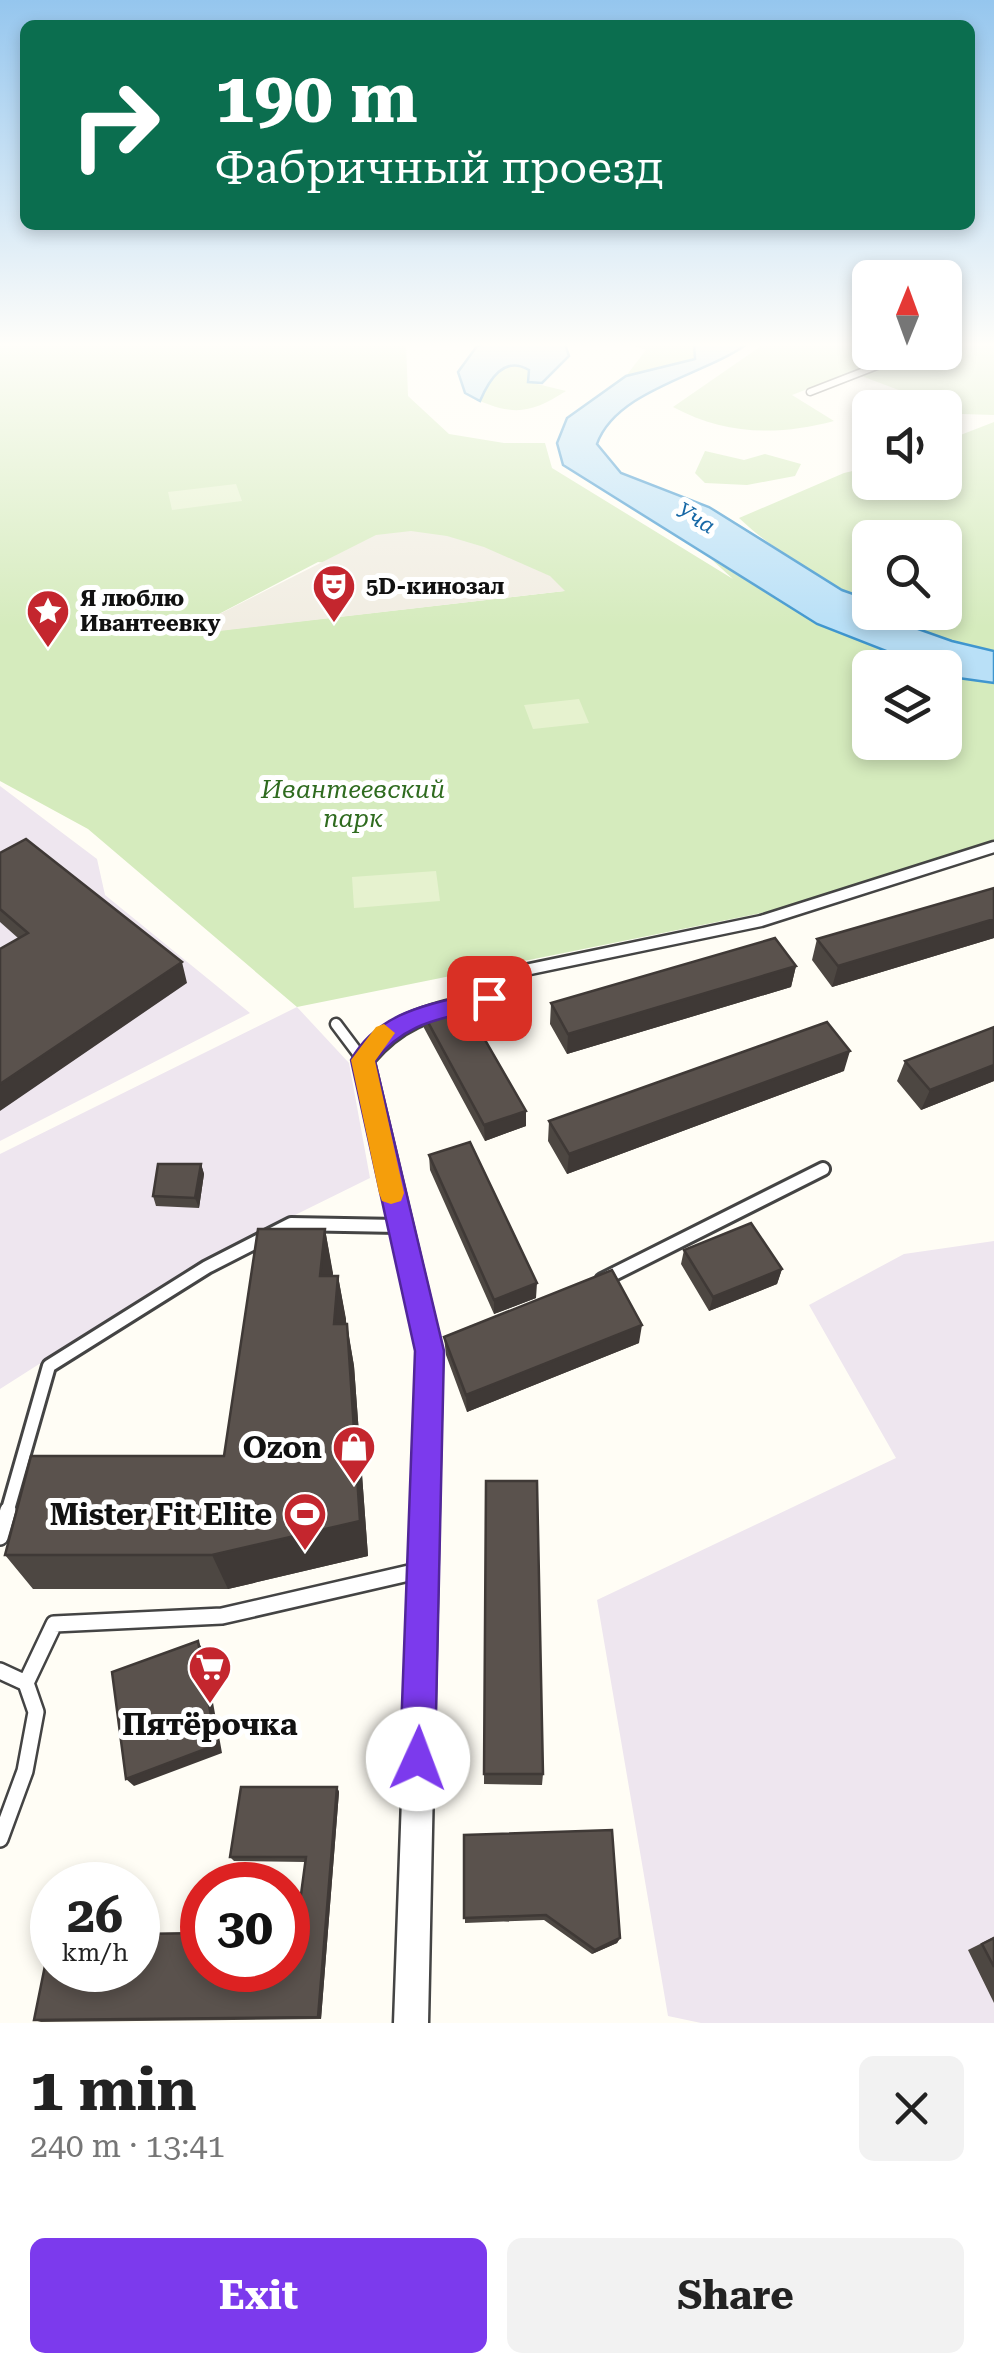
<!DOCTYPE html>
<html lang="en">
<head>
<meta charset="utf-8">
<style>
	:root { --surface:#fff; --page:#f2f2f2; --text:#222; --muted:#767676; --accent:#7c3aed }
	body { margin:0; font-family:"Roboto Serif",serif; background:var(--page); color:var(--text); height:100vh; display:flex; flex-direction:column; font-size:38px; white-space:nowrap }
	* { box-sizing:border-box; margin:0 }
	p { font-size:32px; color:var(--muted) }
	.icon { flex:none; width:55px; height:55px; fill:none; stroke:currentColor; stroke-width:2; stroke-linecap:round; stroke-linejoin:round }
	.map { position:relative; height:2023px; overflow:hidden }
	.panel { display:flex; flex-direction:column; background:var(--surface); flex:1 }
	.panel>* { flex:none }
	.guide { position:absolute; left:20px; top:20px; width:955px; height:210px; border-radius:15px; box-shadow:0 5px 15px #0003; background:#0b6e4f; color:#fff; overflow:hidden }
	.needle { width:65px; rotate:1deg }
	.tools { position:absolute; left:852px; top:260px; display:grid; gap:20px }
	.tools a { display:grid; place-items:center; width:110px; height:110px; border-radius:15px; background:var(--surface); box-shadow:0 5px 15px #0003; font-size:50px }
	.speed { position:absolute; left:30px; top:1862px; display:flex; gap:20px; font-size:50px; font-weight:700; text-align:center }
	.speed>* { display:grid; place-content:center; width:130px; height:130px; border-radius:50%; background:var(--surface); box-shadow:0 5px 15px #0003; line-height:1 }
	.speed small { font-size:25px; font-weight:400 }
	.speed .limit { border:15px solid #d22; background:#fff; color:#111 }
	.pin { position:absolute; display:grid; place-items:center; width:85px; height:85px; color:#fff; margin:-42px; border-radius:20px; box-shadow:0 5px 15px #0006 }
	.me { position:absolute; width:110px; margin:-55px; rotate:2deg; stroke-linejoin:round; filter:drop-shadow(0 0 8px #0008) }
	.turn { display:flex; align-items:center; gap:35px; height:210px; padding:0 30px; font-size:45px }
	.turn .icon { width:130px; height:130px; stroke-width:2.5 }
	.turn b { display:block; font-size:70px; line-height:85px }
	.round { display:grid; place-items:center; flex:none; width:105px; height:105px; border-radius:15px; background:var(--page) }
	.headline { display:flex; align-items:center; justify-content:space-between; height:170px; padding:0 30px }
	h1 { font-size:60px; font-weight:700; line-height:75px }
	.button { display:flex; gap:20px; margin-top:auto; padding:20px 30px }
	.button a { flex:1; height:115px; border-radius:15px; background:var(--accent); color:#fff; font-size:40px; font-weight:700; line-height:115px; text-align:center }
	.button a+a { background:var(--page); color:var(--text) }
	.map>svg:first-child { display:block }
	.industrial { fill:#eee6ef }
	.green { fill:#d5ebbd; fill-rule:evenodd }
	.pitch { fill:#e6f2cf }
	.plaza { fill:#f1ede2 }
	.water { fill:#b9e0f7; stroke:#3f96cf; stroke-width:2.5 }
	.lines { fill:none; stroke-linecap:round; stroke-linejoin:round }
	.lane-far3-casing { stroke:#444; stroke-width:9 }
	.lane-far2-casing { stroke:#444; stroke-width:15 }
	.lane-far1-casing { stroke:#444; stroke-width:18 }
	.lane-casing { stroke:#444; stroke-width:20 }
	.street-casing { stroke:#444; stroke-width:5 }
	.lane-far3 { stroke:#fff; stroke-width:6 }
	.lane-far2 { stroke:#fff; stroke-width:10 }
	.lane-far1 { stroke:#fff; stroke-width:12 }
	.lane { stroke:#fff; stroke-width:15 }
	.street { fill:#fff; fill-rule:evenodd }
	.wall { fill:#4d4742 }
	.shaded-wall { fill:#3f3936 }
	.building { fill:#5a524d; stroke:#3f3936; stroke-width:2.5 }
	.route { fill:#7c3aed; stroke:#51269a; stroke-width:2.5 }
	.slow { fill:#f59e0b }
	.labels { text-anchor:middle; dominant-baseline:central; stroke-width:10; stroke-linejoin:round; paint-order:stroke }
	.far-water-label { font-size:22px; font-style:italic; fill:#1768a6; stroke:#fff }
	.far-poi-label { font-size:22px; font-weight:bold; fill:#111; stroke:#fff; text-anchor:start }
	.park-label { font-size:25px; font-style:italic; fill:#2f6b1f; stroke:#fff }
	.near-poi-label { font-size:30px; font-weight:bold; fill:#111; stroke:#fff; text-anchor:end }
</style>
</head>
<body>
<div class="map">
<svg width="994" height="2023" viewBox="0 0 994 2023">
	<rect width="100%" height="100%" fill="#fffdf5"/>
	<path class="industrial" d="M0 786 97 859 105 895 250 1013 0 1141Z
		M297 1007 349 1063 370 1178 196 1264 0 1389V1154Z
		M994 1241V2023H701L668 2016 597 1600 896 1458 809 1305 904 1254Z"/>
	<path class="green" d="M0 344H406L408 396 449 434 504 443H545L552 468 733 579 711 559 817 624 927 667 870 668V742H945V675L994 683V843L767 912 297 1007 88 829 0 781ZM318 562 564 591 179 635Z
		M628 344H694L695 359 626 376 646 350Z
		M764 344H870V352H945V344H994V415L962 414 851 372 792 395 834 421C778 436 725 435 673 407Z
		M508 365H520L529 370V382L566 391C534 411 517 417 480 401L492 376Z
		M994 422V651L952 641 878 613 945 612V538H870V610C859 595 846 592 831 583 798 563 766 544 739 518L844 473 870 467V482H945V441Z
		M705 451 744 460 765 454 801 464 795 476 747 485 705 483 695 473Z"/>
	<path class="pitch" d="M236 484 242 501 172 510 168 492Z
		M579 699 589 723 533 729 524 705Z
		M436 871 440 901 354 908 352 877Z"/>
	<path class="plaza" d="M411 531 447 536 484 547 550 576 565 591 176 636 376 535Z"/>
	<path class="water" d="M484 344H565L569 356 542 383 528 382 529 370C504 355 489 380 480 401L465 393 458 372 477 346Z
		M694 344H747C705 375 616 390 597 444L621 473 709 507 842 590 859 596 870 612 952 641 994 651V683L951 677 945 675V668L927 667 817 624 563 465 557 443 567 418 626 376 695 359Z"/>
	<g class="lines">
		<g class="lane-far3-casing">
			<path id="lane-far3" d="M945 349 957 344
				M810 392 900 357 922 358 936 352"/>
		</g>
		<g class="lane-far2-casing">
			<path id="lane-far2" d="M472 981 761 921 994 847
				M336 1024 363 1060"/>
		</g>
		<g class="lane-far1-casing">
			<path id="lane-far1" d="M602 1280 823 1169
				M7 1513 49 1366 207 1267 291 1224 398 1226"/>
		</g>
		<g class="lane-casing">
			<path id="lane" d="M0 1537 8 1510
				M0 1671 26 1683 36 1712 25 1771 0 1839
				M26 1683 54 1624 222 1616 422 1570"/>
		</g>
		<g class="street-casing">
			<path id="street" d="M489 991 496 993 499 998 496 1003C446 1018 410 1019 374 1062L442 1351 428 2023H394L418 1351 353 1060C382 1011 438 1003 489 991Z"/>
		</g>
		<use href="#lane-far3" class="lane-far3"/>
		<use href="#lane-far2" class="lane-far2"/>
		<use href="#lane-far1" class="lane-far1"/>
		<use href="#lane" class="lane"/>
		<use href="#street" class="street"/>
	</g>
	<path class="wall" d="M0 853 187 983 18 938 0 922Z
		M994 888V938L832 987 812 960 817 939Z
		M796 966 791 987 567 1054 550 1024 551 1003Z
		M423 1013 526 1111V1126L485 1141 424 1028Z
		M994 1027V1081L921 1110 897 1081 905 1061Z
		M844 1071 567 1174 548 1141 549 1121Z
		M429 1155 536 1298 494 1314 430 1170Z
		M201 1164 204 1174 199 1208 156 1206 153 1196Z
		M325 1229 333 1276H338L354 1366 368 1556 228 1589H33L5 1555 224 1456Z
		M684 1250 782 1269 777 1284 709 1311 681 1264Z
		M444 1337 639 1343 467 1412 446 1355Z
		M486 1481 543 1774 542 1785 484 1784Z
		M337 1787 339 1792 321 2019 41 2022 34 2020 52 1970 296 1932 305 1862 234 1861 230 1857Z
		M464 1835 620 1938 617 1943 592 1954 544 1920 465 1923Z
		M994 1937V2003L968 1950Z"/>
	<path class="shaded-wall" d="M994 919V938L832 987 838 966Z
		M182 962 187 983 0 1111V1084Z
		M796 966 791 987 567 1054 568 1034Z
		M850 1051 844 1071 567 1174 569 1154Z
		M994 1065V1081L921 1110 930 1090Z
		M526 1111V1126L485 1141 484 1125Z
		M201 1164 204 1174 199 1208 195 1198Z
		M325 1229 333 1273 329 1319 320 1276Z
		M782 1269 777 1284 709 1311 713 1297Z
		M338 1276 346 1319 342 1366 334 1324Z
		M537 1283 536 1298 494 1314V1300Z
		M347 1324 354 1366 368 1556 228 1589 212 1555Z
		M642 1325 639 1343 467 1412 466 1395Z
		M198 1641 204 1652 222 1753 134 1786 126 1779Z
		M337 1787 339 1792 321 2019 318 2017Z
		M620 1938 617 1943 592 1954 595 1950Z"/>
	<path class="building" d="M26 839 182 962 0 1084V949L28 933 0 909V853Z
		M994 888V919L838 966 817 939Z
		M775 938 796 966 568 1034 551 1003Z
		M462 1000 526 1111 484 1125 423 1013Z
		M827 1022 850 1051 569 1154 549 1121Z
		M994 1027V1065L930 1090 905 1061Z
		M470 1142 537 1283 494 1300 429 1155Z
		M158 1164H201L195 1198 153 1196Z
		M751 1223 782 1269 713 1297 684 1250Z
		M258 1229H325L320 1276H338L334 1324H347L360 1521 212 1555H5L31 1456H224Z
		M612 1270 642 1325 466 1395 444 1337Z
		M486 1481H537L543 1774H484Z
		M198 1641 216 1745 126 1779 112 1672Z
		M241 1787H337L318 2017 34 2020 52 1931V1970H138V1934L202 1933V1970H288V1932H296L306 1857H230Z
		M612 1830 620 1938 595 1950 546 1915 464 1918V1835Z
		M994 1938V1967L982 1944Z"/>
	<linearGradient id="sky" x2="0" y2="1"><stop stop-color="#95c6ee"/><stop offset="0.55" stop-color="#fffefa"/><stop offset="1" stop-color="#fffefa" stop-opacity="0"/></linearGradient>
	<rect width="994" height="627" fill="url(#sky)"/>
	<path class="route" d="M489 990 497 992 501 998 497 1004C448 1019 408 1018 375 1061L444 1351 435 1759 430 1771 418 1776 405 1771 400 1759 415 1351 351 1060C380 1008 436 1004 489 990Z"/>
	<path class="slow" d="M384 1024 395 1033 375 1061 404 1193 401 1201 391 1204 382 1201 379 1193 351 1060 376 1027Z"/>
	<defs>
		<g id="theatre-pin" transform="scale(2.25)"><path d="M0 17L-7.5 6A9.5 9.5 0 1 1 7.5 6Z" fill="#c4262e" stroke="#fff"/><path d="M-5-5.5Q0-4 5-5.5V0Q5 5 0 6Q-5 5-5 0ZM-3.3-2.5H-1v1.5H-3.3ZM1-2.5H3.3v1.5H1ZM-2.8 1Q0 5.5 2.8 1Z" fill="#fff"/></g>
		<g id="sight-pin" transform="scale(2.25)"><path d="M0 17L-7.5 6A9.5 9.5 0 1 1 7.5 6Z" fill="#c4262e" stroke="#fff"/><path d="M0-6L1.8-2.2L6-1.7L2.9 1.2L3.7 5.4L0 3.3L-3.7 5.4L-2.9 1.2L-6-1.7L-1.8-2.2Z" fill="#fff"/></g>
		<g id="shop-pin" transform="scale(2.25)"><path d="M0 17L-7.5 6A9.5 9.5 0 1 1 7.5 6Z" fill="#c4262e" stroke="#fff"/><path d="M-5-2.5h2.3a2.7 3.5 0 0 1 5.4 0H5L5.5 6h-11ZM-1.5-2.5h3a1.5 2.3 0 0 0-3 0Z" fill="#fff"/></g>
		<g id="stadium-pin" transform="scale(2.25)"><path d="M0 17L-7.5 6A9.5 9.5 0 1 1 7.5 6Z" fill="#c4262e" stroke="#fff"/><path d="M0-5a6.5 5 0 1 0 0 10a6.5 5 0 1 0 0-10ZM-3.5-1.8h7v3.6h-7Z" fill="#fff"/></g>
		<g id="supermarket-pin" transform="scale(2.25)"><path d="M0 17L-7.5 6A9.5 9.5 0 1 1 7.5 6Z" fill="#c4262e" stroke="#fff"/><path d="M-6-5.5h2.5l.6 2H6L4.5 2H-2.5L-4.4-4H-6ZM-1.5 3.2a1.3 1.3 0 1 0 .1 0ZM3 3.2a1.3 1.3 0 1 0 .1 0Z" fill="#fff"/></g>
	</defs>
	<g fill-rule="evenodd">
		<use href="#theatre-pin" x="334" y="586"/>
		<use href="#sight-pin" x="48" y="611"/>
		<use href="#shop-pin" x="354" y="1447"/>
		<use href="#stadium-pin" x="305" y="1514"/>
		<use href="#supermarket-pin" x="210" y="1667"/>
	</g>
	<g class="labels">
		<g class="far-water-label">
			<text transform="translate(696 518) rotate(30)">Уча</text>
		</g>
		<g class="far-poi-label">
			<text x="366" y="586">5D-кинозал</text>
			<text x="80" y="598">Я люблю<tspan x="80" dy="25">Ивантеевку</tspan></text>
		</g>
		<g class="park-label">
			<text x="353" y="789">Ивантеевский<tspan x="353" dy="29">парк</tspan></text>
		</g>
		<g class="near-poi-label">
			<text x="322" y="1447">Ozon</text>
			<text x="272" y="1514">Mister Fit Elite</text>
			<text x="210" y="1724" text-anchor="middle">Пятёрочка</text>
		</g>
	</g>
</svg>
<div class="tools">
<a><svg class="needle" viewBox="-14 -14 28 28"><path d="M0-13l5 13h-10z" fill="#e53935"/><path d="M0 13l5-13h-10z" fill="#767676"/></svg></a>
<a><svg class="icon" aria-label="sound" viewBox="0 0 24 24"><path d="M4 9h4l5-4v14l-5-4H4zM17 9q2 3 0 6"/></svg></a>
<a><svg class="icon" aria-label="search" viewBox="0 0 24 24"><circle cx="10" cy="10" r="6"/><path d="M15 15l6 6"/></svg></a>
<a><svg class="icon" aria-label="layers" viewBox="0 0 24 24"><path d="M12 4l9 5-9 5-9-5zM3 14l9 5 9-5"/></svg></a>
</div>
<div class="speed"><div>26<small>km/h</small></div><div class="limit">30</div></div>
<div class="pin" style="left:489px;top:998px;background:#d93025"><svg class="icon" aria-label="arrive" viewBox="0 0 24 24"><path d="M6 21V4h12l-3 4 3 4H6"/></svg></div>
<svg class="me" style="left:418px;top:1759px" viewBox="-20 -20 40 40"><circle r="19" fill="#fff"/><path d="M0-13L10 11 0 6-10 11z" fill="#7c3aed"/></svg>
<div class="guide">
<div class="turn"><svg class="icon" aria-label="right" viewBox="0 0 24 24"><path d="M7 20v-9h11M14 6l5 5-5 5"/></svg><div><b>190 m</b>Фабричный проезд</div></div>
</div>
</div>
<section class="panel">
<div class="headline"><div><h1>1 min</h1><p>240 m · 13:41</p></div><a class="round"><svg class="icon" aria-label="close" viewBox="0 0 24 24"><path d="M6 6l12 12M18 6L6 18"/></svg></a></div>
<div class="button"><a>Exit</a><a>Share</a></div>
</section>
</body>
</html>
